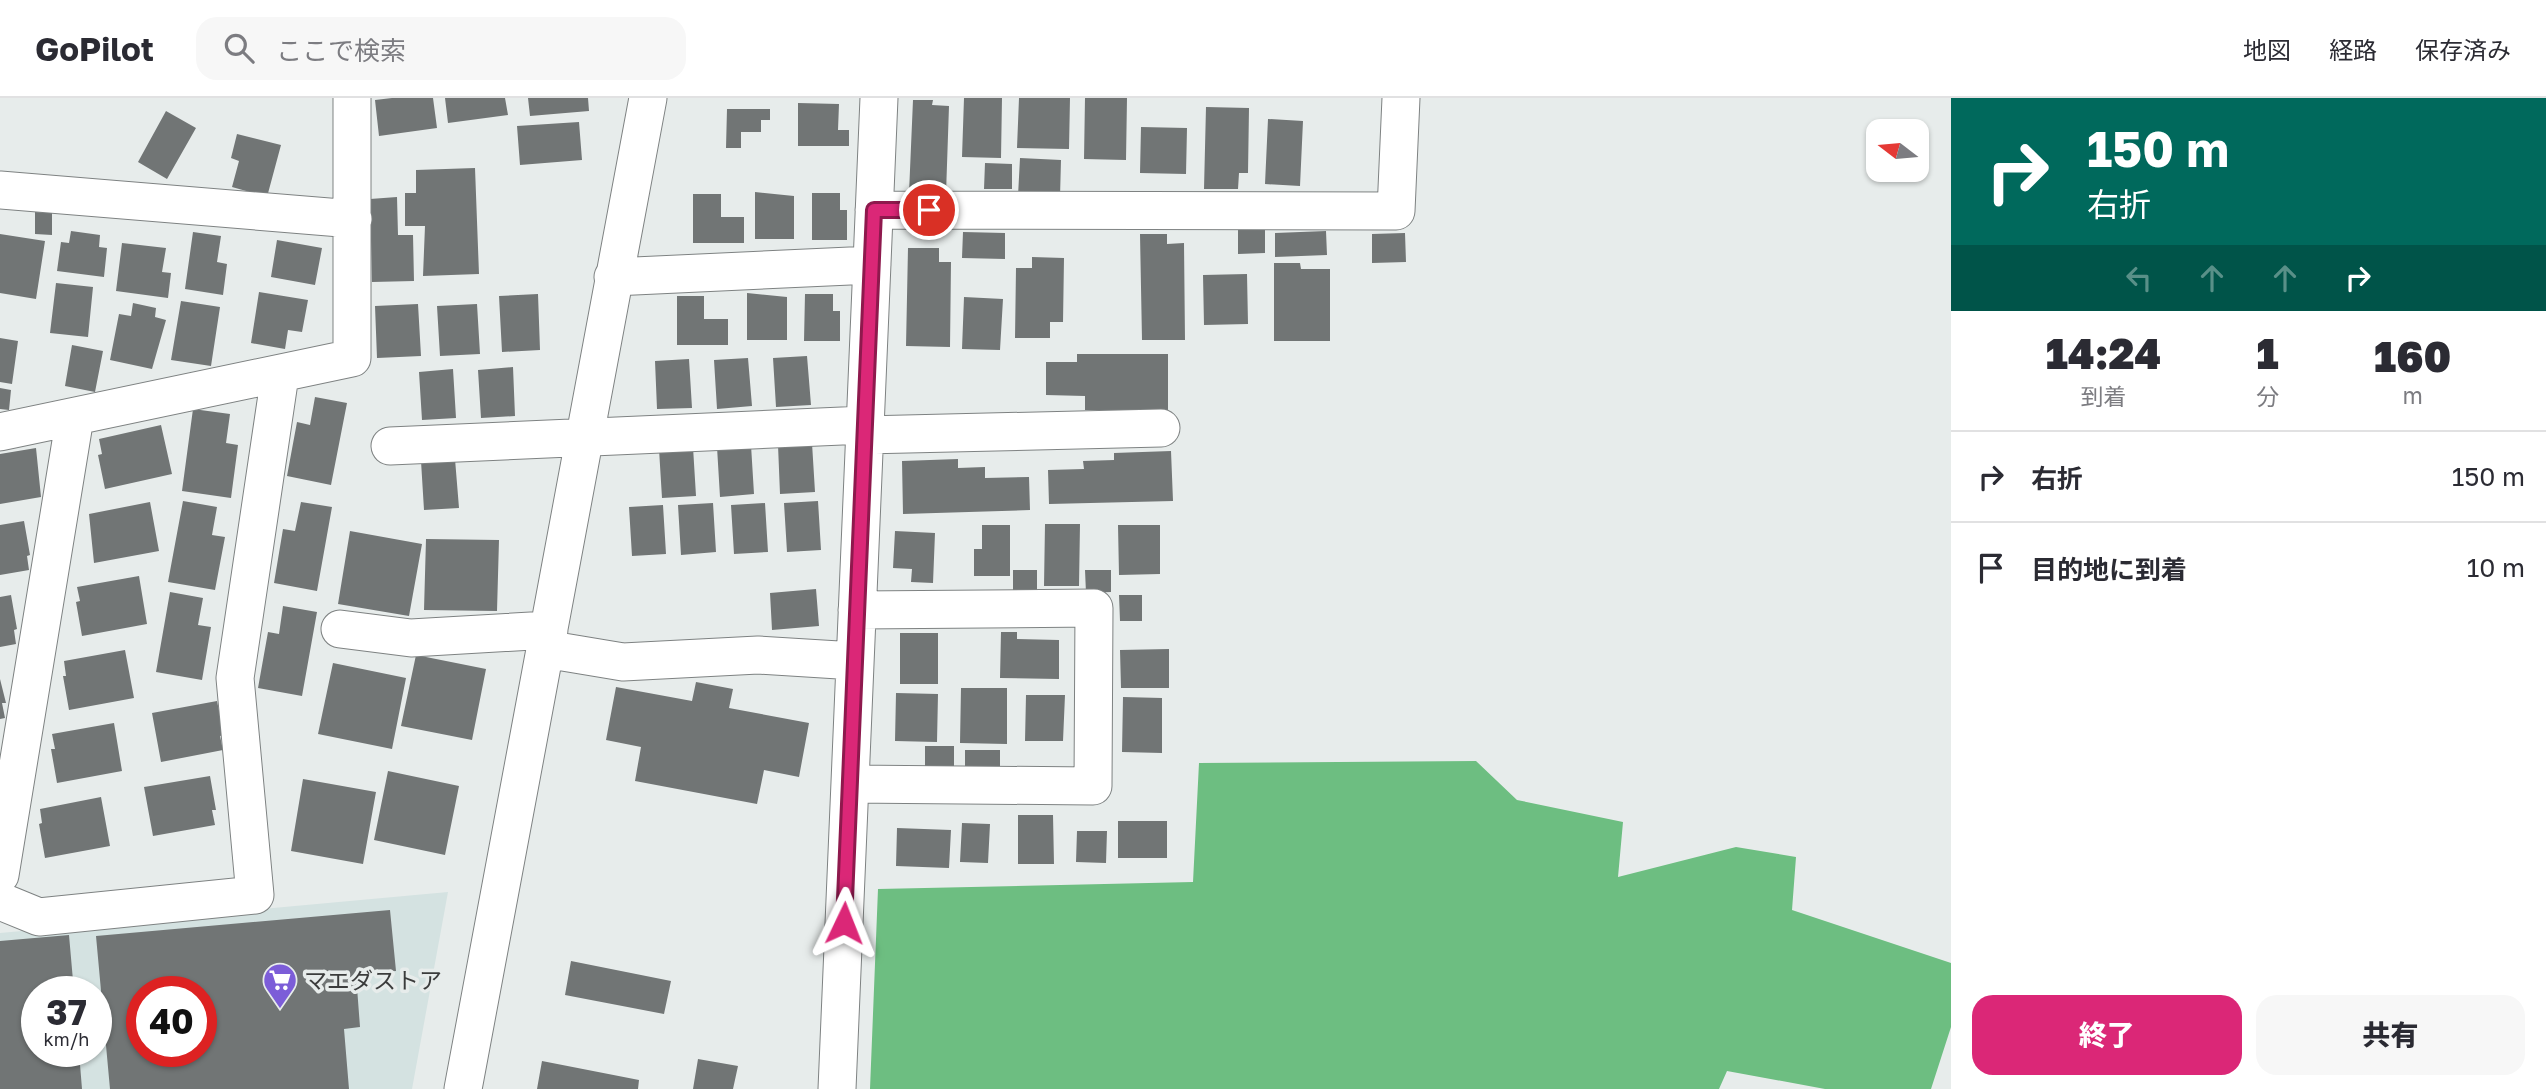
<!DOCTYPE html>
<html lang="ja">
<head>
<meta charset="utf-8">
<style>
	:root { --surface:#fff; --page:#f7f7f7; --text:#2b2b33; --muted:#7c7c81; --line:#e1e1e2; --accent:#db2777 }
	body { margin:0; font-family:"Golos Text","Noto Sans JP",sans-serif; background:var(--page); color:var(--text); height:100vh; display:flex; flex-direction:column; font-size:26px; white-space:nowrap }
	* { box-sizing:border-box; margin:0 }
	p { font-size:23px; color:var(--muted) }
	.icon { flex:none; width:38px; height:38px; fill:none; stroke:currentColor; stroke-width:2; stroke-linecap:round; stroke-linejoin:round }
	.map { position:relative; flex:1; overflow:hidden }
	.side { display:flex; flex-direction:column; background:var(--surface); width:595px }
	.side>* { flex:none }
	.guide { background:#00695c; color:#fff; overflow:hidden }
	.needle { width:46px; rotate:286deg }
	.buttons { position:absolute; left:1866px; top:21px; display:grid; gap:14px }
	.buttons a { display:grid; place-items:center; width:63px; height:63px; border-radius:14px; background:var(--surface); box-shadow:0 2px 5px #0004; font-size:35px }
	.speed { position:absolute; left:21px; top:878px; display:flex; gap:14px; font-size:35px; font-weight:700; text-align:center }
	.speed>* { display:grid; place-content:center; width:91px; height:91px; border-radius:50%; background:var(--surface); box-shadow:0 2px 5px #0004; line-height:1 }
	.speed small { font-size:18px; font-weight:400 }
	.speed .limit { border:10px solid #d22; background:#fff; color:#111 }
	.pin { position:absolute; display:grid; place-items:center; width:60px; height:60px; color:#fff; margin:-30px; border:4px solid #fff; border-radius:50%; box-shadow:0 2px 7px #0007 }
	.me { position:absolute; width:77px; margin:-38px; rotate:2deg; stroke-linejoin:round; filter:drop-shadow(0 0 5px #0008) }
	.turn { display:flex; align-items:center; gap:24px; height:147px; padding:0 21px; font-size:32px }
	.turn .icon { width:91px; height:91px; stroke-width:2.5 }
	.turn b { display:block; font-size:49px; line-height:60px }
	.lanes { display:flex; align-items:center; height:66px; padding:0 21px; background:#0003; justify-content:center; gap:35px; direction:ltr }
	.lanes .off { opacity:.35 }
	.eta { display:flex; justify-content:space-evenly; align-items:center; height:119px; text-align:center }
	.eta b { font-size:42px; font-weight:800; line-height:49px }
	.primary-button { display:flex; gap:14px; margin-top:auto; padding:14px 21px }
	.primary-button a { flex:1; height:80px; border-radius:21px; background:var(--accent); color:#fff; font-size:28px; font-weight:800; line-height:80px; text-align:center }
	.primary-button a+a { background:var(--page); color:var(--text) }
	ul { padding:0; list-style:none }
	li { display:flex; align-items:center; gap:21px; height:91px; padding:0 21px; border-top:2px solid var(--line) }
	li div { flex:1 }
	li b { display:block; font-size:26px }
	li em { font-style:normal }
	header { display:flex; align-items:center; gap:42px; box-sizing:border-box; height:98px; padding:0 35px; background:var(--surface); border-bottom:2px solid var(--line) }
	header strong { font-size:33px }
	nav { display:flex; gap:38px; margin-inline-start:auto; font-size:24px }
	.search { width:490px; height:63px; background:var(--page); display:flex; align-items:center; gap:18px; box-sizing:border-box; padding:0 24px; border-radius:21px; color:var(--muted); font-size:26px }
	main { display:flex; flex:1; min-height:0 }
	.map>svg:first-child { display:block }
	.built { fill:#d4e2e1; fill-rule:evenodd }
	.forest { fill:#6dbe81 }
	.building { fill:#717575; fill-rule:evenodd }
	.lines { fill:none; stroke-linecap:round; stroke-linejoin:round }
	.minor-casing { stroke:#7e8282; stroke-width:39 }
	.minor { stroke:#fff; stroke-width:37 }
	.route-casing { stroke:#8e194d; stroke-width:18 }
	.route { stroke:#db2777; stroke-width:12 }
	.labels { text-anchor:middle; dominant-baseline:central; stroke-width:7; stroke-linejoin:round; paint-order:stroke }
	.poi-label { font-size:23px; fill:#3b3c3c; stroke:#e7eceb; text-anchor:start }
</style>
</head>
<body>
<header>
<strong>GoPilot</strong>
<div class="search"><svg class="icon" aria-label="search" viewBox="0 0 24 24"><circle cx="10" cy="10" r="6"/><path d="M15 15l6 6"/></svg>ここで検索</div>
<nav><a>地図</a><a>経路</a><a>保存済み</a></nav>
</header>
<main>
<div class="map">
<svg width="1951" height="991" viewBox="0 0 1951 991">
	<rect width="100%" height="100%" fill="#e7eceb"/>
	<path class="built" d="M448 794 412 991H0V835ZM37 894H96V954H37ZM142 894H201V954H142Z"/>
	<path class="forest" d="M1476 663 1517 702 1623 724 1618 779 1736 749 1796 759 1792 812 1951 865V929L1931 991H1825L1727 973 1719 991H870L878 791 1193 784 1199 665Z"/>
	<path class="building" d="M392 0H433L437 30 379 38 375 2Z
		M445 0H505L508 17 448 25Z
		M528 0H588L589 13 530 18Z
		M964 0H1002L1001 60 962 59Z
		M1019 0H1070L1069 51 1017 50Z
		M1085 0H1127L1126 62 1084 61Z
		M913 2H933L932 7 949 8 946 96 909 95Z
		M798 5 839 6 838 32H849V48H798Z
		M1206 9 1249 10 1248 75H1239L1238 91H1204Z
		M727 11H770V22H761V34H741V50H726Z
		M166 13 196 30 167 81 138 64Z
		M1268 21 1303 23 1300 88 1265 86Z
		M579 24 582 62 520 67 517 28Z
		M1141 29 1187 30 1186 76 1140 75Z
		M237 36 281 47 267 99 232 89 239 63 231 60Z
		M1020 60 1061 62 1060 99 1018 98Z
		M985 65 1012 66V91H984Z
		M475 70 479 176 423 178 425 128H405V95H416V72Z
		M755 94 794 98V141H755Z
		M812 95H840V112H847V142H812Z
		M693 96H721V119H744V145H693Z
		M397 99 398 137H413L414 183 372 184 370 101Z
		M35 114 52 115V137L35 136Z
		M1238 131H1265V155L1238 156Z
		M71 133 100 137 99 149 107 150 104 179 57 173 61 144 69 145Z
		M1326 133 1327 157 1275 159V135Z
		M193 134 221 138 217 164 227 166 223 197 185 191Z
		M963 134 1005 135V161L962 160Z
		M1405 135 1406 164 1372 165V136Z
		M0 136 45 143 36 201 0 195Z
		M1140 136H1167V146L1184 145 1185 242H1142Z
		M277 142 322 150 315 187 271 179Z
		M122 145 166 150 162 174 171 175 168 200 116 193Z
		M908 150H939V164H951L950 249 906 248Z
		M1032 159 1064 160 1063 224H1050V240H1015L1016 170H1032Z
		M1274 165H1300L1301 171H1330V243H1274Z
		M1247 176 1248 226 1204 227 1203 177Z
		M56 185 93 189 88 239 50 235Z
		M259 194 308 202 302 234 288 232 285 251 251 245Z
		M747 195 787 199V242H747Z
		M538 196 540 252 502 254 499 198Z
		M805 196H833V213H840V243H804Z
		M677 198H704V221H728V247H677Z
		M964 199 1003 201 1000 252 962 251Z
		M181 203 220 209 211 268 171 262Z
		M133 205 156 210 155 219 166 222 152 271 110 262 119 216 131 218Z
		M418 206 421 258 377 260 375 208Z
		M477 206 480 256 440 258 437 208Z
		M0 240 18 243 12 286 0 284Z
		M72 247 103 253 95 294 65 288Z
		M1077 256H1168V312H1085V298L1046 297V264H1077Z
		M807 258 811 307 776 309 773 260Z
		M748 260 752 308 717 311 714 262Z
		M689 261 692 310 657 311 655 263Z
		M513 269 515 318 481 320 478 272Z
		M453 271 456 320 422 322 419 274Z
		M0 290 11 292 9 312 0 311Z
		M315 299 347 305 331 387 287 378 297 324 310 327Z
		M193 311 230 316 226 345 238 347 231 400 182 393Z
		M161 327 172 376 105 391 98 357 102 356 99 341Z
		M812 345 815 394 780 396 778 347Z
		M751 347 754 396 720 399 717 349Z
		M693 349 696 398 662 400 659 351Z
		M36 350 41 399 0 406V356Z
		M1171 353 1173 403 1049 406 1048 372 1084 371 1083 363 1114 362V355Z
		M455 361 459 410 424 412 421 363Z
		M958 361V370L985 369V380L1029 379 1030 412 903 416 902 363Z
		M183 403 217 409 212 437 225 439 215 492 168 484Z
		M818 403 821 452 787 454 784 405Z
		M150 404 159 453 94 465 89 416Z
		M301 404 332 409 317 493 274 485 283 431 295 433Z
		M713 405 716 454 681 457 678 407Z
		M765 405 768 454 734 456 731 407Z
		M663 407 666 456 632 458 629 409Z
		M24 423 30 457 27 458 29 472 0 477V427Z
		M1045 426H1080L1079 488H1044Z
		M982 427H1010V478H974V451H982Z
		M1118 427H1160V476L1119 477Z
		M350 433 422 446 409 518 338 506Z
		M895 433 935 435 933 485 911 484 912 471 893 470Z
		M426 441 499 442 497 513 424 512Z
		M1013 472H1037V496H1013Z
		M1085 472H1111V494L1086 495Z
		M139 478 147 526 82 538 76 504 80 503 77 489Z
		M816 491 819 528 772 532 770 495Z
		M170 494 203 500 198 527 211 529 202 582 156 574Z
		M11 497 17 531 14 532 16 546 0 549V499Z
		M1119 497H1142V523H1120Z
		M283 508 317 514 302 598 258 590 268 534 279 536Z
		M1001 534H1017V541L1059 542V581L1000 580Z
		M900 535H938V586H900Z
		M1169 551V590H1121L1120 552Z
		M125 552 134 600 69 612 63 578H66L64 563Z
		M416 557 486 571 472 642 401 628Z
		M333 565 406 580 392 651 318 636Z
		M0 581 6 605H2L5 620 0 621Z
		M696 584 733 591 729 610 809 625 799 679 764 672 757 706 635 683 641 649 606 642 616 589 692 603Z
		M961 590H1007V646L960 645Z
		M896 595 938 596 937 644 895 643Z
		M1026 597H1065L1063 643H1025Z
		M1123 599 1162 600V655L1122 654Z
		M217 603 224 637 220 638 223 652 161 664 152 615Z
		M114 625 122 673 57 685 51 651H55L52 636Z
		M925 648H954V673H925Z
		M965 652H1000V674L965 673Z
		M388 673 459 688 445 757 374 742Z
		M210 678 216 712H212L215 727 153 738 144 689Z
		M303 681 376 694 363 766 291 753Z
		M101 699 110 748 45 760 39 726 42 725 40 711Z
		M1018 717H1053L1054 766H1018Z
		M1118 723H1167V760H1118Z
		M962 725 990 726 988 765 960 764Z
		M897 730 951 732 949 770 896 768Z
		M1077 733H1107L1106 765 1076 764Z
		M390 812 396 873 356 876 360 929 344 931 349 991H110L96 838ZM142 894H201V954H142Z
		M69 837 74 894H37V954H79L82 991H0V843Z
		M571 863 671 883 664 916 565 897Z
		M698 961 738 968 733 991H693Z
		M542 963 639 982 638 991H537Z"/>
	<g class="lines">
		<g class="minor-casing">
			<path id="minor" d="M0 92 353 121
				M874 112 1396 113 1401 0
				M613 179 872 167
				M0 334 352 260V0
				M864 337 1161 330
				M390 348 865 327
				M340 531 411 540 549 532
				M545 551 623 564 758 557 855 563
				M850 686 1093 688 1094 510 857 512
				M0 777 75 319
				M0 803 39 819 255 797 235 580 280 277
				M463 991 648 0
				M837 991 879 0"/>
		</g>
		<use href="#minor" class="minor"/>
	</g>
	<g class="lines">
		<g class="route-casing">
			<path id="route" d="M844 825 874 112H929"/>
		</g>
		<use href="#route" class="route"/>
	</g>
	<defs>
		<g id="supermarket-pin" transform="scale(1.75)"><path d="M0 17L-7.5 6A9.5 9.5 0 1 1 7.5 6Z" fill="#7c5dd8" stroke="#e7eceb"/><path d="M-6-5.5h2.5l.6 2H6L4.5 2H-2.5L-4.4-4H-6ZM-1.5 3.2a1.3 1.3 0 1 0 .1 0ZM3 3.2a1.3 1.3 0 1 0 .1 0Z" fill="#fff"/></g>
	</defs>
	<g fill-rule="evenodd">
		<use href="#supermarket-pin" x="280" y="882"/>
	</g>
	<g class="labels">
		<g class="poi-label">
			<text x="304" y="882">マエダストア</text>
		</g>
	</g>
</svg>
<div class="buttons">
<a><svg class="needle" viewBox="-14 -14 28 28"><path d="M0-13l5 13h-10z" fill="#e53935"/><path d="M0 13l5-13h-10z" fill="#7c7c81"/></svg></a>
</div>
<div class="speed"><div>37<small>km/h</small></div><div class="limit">40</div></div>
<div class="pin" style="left:929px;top:112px;background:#d93025"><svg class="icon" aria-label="arrive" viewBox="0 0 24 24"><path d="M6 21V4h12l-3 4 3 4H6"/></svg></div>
<svg class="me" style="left:844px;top:825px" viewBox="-20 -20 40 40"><path d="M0-17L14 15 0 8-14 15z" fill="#db2777" stroke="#fff" stroke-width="4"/></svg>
</div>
<section class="side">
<div class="guide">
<div class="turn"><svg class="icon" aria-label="right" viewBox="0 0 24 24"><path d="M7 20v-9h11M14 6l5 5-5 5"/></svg><div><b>150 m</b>右折</div></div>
<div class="lanes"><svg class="icon off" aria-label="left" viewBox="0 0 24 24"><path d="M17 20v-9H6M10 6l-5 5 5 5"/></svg><svg class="icon off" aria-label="ahead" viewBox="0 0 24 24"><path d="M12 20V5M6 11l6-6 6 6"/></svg><svg class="icon off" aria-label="ahead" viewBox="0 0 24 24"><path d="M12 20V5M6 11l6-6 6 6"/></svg><svg class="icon" aria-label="right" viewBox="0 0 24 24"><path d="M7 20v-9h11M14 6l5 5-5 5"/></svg></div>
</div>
<div class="eta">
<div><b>14:24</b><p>到着</p></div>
<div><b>1</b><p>分</p></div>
<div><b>160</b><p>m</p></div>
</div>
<ul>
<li><svg class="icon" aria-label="right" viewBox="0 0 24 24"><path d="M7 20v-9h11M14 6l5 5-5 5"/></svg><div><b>右折</b></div><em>150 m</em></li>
<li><svg class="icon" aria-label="arrive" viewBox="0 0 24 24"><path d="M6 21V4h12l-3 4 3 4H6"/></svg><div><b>目的地に到着</b></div><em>10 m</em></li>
</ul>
<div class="primary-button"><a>終了</a><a>共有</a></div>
</section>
</main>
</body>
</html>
